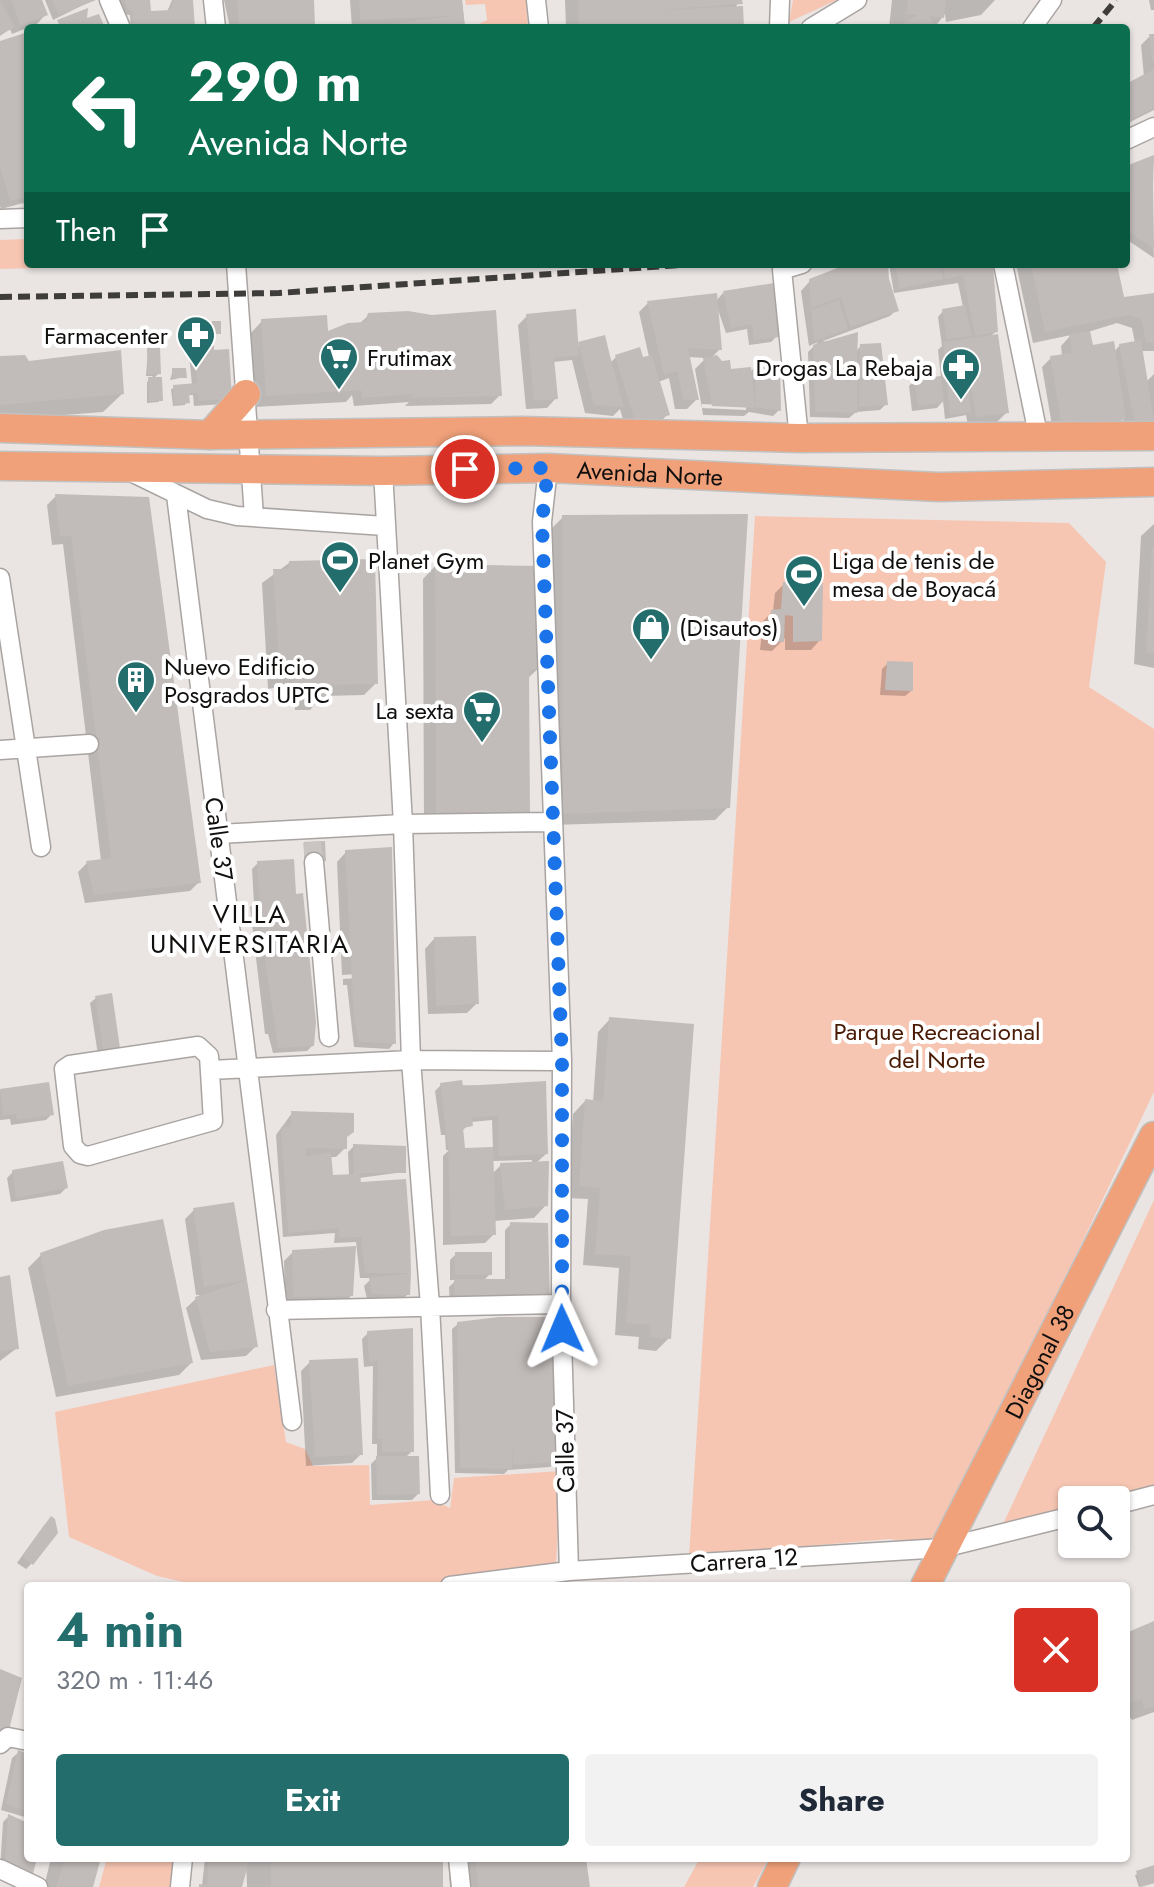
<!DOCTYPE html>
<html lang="en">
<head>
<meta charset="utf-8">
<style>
	:root { --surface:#fff; --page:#f2f2f3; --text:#1f2937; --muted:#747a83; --accent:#236e6c }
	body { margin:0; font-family:Jost,sans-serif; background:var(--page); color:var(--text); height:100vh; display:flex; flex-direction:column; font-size:30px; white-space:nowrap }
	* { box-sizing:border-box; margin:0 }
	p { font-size:26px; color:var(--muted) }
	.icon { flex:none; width:44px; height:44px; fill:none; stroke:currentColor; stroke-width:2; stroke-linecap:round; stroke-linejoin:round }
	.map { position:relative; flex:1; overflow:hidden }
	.sheet { position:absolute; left:24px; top:1582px; width:1106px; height:280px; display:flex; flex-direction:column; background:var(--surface); border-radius:8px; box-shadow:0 2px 6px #0004 }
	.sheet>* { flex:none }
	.hud { position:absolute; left:24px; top:24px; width:1106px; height:244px; border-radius:8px; box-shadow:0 2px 6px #0004; background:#0b6e4f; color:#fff; overflow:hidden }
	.buttons { position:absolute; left:1058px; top:1486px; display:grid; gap:16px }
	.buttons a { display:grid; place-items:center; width:72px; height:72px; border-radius:8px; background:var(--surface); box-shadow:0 2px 6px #0004; font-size:40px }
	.pin { position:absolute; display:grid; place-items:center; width:68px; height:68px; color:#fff; margin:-34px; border:4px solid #fff; border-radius:50%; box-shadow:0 2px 8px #0007 }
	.me { position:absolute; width:88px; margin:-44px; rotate:359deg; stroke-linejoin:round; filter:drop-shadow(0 0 6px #0008) }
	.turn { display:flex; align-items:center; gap:28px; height:168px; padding:0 32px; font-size:36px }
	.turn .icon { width:104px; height:104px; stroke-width:2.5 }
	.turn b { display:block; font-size:56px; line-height:68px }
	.then { display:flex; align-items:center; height:76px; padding:0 32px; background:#0003; gap:16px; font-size:30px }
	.round { display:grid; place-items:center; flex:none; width:84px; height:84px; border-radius:8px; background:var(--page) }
	.summary { display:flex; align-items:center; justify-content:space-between; height:136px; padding:0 32px }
	h1 { font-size:48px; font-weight:700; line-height:60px; color:var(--accent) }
	.primary-button { display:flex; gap:16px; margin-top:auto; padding:16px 32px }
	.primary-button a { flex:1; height:92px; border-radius:8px; background:var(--accent); color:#fff; font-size:32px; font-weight:700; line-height:92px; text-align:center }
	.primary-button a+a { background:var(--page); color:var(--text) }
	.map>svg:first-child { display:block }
	.green { fill:#f7c6b3 }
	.shadow { fill:#0003; fill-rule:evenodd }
	.building { fill:#c1bbb9 }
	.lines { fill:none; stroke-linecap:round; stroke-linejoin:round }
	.street-tunnel { stroke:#c9c5c3; stroke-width:18; stroke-dasharray:18 9; stroke-linecap:butt }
	.street-casing { stroke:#a9a4a2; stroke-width:21 }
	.primary-casing { stroke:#c1c1c0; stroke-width:31 }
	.street { stroke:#fff; stroke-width:18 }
	.primary { stroke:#f0a17a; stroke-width:28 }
	.rail { stroke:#3f3d3c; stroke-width:6; stroke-dasharray:12 6; stroke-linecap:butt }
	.route { stroke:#1a73e8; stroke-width:14; stroke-dasharray:0 25.2 }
	.labels { text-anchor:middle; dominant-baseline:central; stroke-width:8; stroke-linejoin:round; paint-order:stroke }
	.poi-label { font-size:24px; fill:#110f0e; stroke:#fff; text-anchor:start }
	.street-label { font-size:24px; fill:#110f0e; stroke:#fff }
	.park-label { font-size:24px; fill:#491a04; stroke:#fff }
	.neighbourhood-label { font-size:26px; letter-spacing:2px; fill:#110f0e; stroke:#fff }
</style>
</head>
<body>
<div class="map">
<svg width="1154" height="1887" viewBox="0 0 1154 1887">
	<rect width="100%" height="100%" fill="#eae5e3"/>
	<path class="green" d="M465 0H526L528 28H471L487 20 485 4 466 5Z
		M793 0H837L789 22Z
		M28 239V264H215L0 269V240Z
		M755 516 1069 523 1106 562 1089 687 1154 729V1092L937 1546 890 1539 689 1556Z
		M1154 1200V1496L1072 1500V1517L997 1537Z
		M274 1365 286 1442 305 1449 313 1466 369 1465 370 1505 433 1500 450 1508 454 1478 560 1471 556 1569 442 1586H201L157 1576 69 1537 55 1412Z
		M107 1858H178L174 1887H99Z
		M700 1858H769L753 1887H684Z"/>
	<path class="shadow" d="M0 0H40L46 14 37 24 12 34 10 29 0 36Z
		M45 0H88L89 2 53 20Z
		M119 0H148L149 14 167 12 172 0H191L193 28H131L130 15 121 14Z
		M224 0H312L313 28H230Z
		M350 0H462L465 28H352Z
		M565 0H740L735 8 742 28H566Z
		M892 0H995L981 15 946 22 945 14 934 28H889Z
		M1149 0H1154V10H1151Z
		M28 34V212L23 203 1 209 0 206V43Z
		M1150 36H1154V110L1126 124V89L1144 77 1141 45Z
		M1154 157 1151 185 1154 258 1126 239V170Z
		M854 264H886V279L896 310 890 316 823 341 856 351 861 346 885 405 880 410 856 412 849 418 810 417 808 352 818 342 809 346 801 291 810 281Z
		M889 264H991L996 331 989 338 1006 413 997 422 968 426 966 415 945 419 943 401 937 408 912 411 909 386 915 380 941 378 938 350 942 346 938 317 943 311 963 307 958 283 894 293Z
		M1016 264H1115L1123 299 1154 295V351H1141L1146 382 1154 374V431L1126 432 1123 419 1115 427 1054 437 1042 367 1051 358 1062 356 1061 346 1071 335 1033 343ZM1117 323 1132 328 1135 343 1119 346 1114 352 1091 347 1088 332Z
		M723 293 777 336 771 342 749 345 747 329 726 333 716 304 720 349 711 358 730 371 750 372 757 365 779 410 773 416 749 412 744 416 703 415 702 408 746 410V406L702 404V408L695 369 706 358 688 357 696 400 687 409H675L669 378 658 382 667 415 658 424 627 433 620 409 613 416 585 413 572 360 553 362 556 398 547 408 526 409 518 325 527 316 610 363 616 357 641 359 649 357 639 312 648 303 716 301Z
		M369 315 500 395 491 404 405 406 409 402 354 406 352 395 346 402 254 407 250 334 262 321 327 334 359 324Z
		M195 348 227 351 224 404 194 406 193 395H187L185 405 173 406 171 389 192 385 189 354Z
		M148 350 159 373 153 379 159 402 147 403V382L153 376H146Z
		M0 358 28 363 122 394 103 412 0 420Z
		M173 370 185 377 170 380Z
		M56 496 147 499 199 882 190 891 85 903 78 872 87 863 101 861 63 544 52 545 47 505Z
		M563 517 728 807 715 820 551 825V529Z
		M1154 524V668L1134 664 1141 536Z
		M289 563 376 683 364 695 323 696 310 710H295V701H282V686L268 689 262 583Z
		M435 566 541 666 527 679 515 829H424L423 579Z
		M784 584 820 640 811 650H785V638L772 651 760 650 763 621 773 611 775 593Z
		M888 663 911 691 905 696 880 695 882 669Z
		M390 849 394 1043 389 1049 354 1047 347 985H343V979L386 976V972L342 975 337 862 346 852Z
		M258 863 313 1045 307 1051 273 1053 268 1034H265L250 907 254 904 252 869Z
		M434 939 477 1003 467 1013 428 1014 425 949Z
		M96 998 118 1047 112 1053 98 1055 90 1003Z
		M610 1019 669 1338 656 1351 638 1349 639 1337 615 1335 619 1268 583 1265 588 1199 567 1198 573 1114 585 1101 593 1102 598 1032Z
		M47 1084 52 1114 46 1120 11 1125 10 1119 0 1120V1091Z
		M441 1085 503 1086 546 1154 536 1163 546 1205 534 1218 494 1221V1234L485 1243 443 1245V1156L449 1150H446L445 1135H441L435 1091ZM492 1120 493 1149 459 1150 461 1132 471 1122ZM532 1160V1164L501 1165 492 1174V1161Z
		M292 1113 345 1138V1148L336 1157H329L331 1177 349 1176 348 1152 354 1146 404 1172 359 1178V1187L408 1233V1294L402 1300 367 1299 364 1286 372 1278H360L356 1242 334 1243 335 1233 283 1237 276 1135Z
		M13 1172 66 1188 60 1194 11 1202 7 1178Z
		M233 1205 256 1346 246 1356 201 1360 186 1308 200 1295H196L185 1219 194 1210Z
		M511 1224 548 1301 450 1308 449 1287 456 1280H450V1260L456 1254 490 1274 483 1281H505V1230Z
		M293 1252 352 1295 342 1304 285 1305 284 1261Z
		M41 1255 191 1363 179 1375 56 1397 28 1268Z
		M0 1279 17 1348 0 1361Z
		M458 1324 556 1461 550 1467 508 1470 504 1474 455 1473 452 1329Z
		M368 1333 412 1451 405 1458 418 1494 412 1500H372L371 1464 377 1458V1444H372L373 1366 364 1367 362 1339Z
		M310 1362 361 1454 352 1463 306 1466 301 1371Z
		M45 1524 32 1563 26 1569 17 1563Z
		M1154 1623V1712L1132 1720 1126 1711V1635Z
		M18 1753 28 1756V1818L1 1810 12 1758Z
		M8 1817 28 1825V1858H35L25 1879 0 1871 3 1822Z
		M51 1858H99L91 1887H44Z
		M205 1858H441V1887H247L246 1861 240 1887H199L202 1886Z
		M448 1858H584L588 1887H450Z
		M1154 1867V1883L1139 1887 1135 1875Z"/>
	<path class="building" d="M0 0 15 27 0 35Z
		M11 0H42L48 15 21 26Z
		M52 0H96L59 15Z
		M125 0H150L151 11 170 10 174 0H193L195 28 133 27 132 12 127 8Z
		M237 0H314L315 28H239Z
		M359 0H462L465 28H364L452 16 360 20Z
		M578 0H742L743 4 658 10 743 6 744 28H579Z
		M908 0H946L944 18 929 16 936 28H896L917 15 906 14Z
		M88 8 87 18 99 14 105 28H61L57 20Z
		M28 32V196L10 201 0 168V41Z
		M1149 34H1154V59H1152Z
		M1154 69V108L1126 122V84Z
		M1154 155 1153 184 1154 249 1126 230V166Z
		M848 264H888L889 279 899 311 850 327 841 297 811 308 809 279Z
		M895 264H940L943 279 899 289Z
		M942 264H993L998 332 975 336 963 275 945 279Z
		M1031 264H1117L1124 297 1154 293V343L1146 342 1141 319 1128 315 1045 332Z
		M774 283 779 337 754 340 752 324 731 328 723 291Z
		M717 293 722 350 688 348 699 400H683L677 371 664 375 647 301Z
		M839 300 848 329 814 341 811 310Z
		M965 305 972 336 947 339 942 309Z
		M576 309 579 355 554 358 558 399 534 401 526 314Z
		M496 310 502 396 410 398 415 394 362 398 361 390 266 396 261 319 327 315 328 331 348 323 365 322 368 313 408 311 432 315Z
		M212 321H221V334H211Z
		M1090 331 1093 345 1114 341 1126 419 1062 429 1050 356 1072 353 1069 334Z
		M858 332 857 364 825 373 858 366 857 413 815 412 813 345Z
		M998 334 1009 413 976 417 966 352 971 413 950 415 943 342Z
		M605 335 610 356 624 407 594 405 578 342Z
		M1141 340 1154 420 1135 424 1119 344Z
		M881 343 888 405 859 407 860 344Z
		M214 345V350L229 349 232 399 199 401 198 393 189 394 190 403 174 405 173 385 197 383 194 346Z
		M640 347 643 357 652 355 670 415 636 425 615 355Z
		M147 348H160L161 374 148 375Z
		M121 350 124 394 0 405V356L25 355 29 361Z
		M717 355 722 361 730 360 731 369 751 367 755 408 712 406 703 358Z
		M780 362 781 411 755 407 756 363Z
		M172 368H186L187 378H172Z
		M941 376 944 402 918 406 914 379Z
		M148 377H162L163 401H149Z
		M55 494 149 497 201 883 94 895 86 861 111 858 71 536 60 537Z
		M748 514 730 808 563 814 562 515Z
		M1152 547H1154V654L1146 652Z
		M375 559 378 684 325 685V698L307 699 306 689H293V675L280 677 273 569H289V561Z
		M435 564 541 566 543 667 529 671 530 818 436 817Z
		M783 582 823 583 822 641 793 642V616L785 615 784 642H768L771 610 781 609Z
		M887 661 913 662V691L885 690Z
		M325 841 326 861 304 862V842Z
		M392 847 396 1044 359 1042 354 1019 345 850Z
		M294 859 296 894 303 893 316 1022 314 1046 278 1048 262 938 257 861Z
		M476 936 479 1004 436 1006 434 937Z
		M112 993 120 1048 103 1050 95 996Z
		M609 1017 694 1024 671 1339 650 1337 651 1325 626 1323 631 1256 595 1254 600 1188 579 1186 585 1099 603 1101Z
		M462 1080 463 1086 546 1081 548 1154 499 1156 498 1115 472 1118 473 1126 463 1128 465 1148 493 1147 496 1235 451 1236 448 1149 440 1083Z
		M49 1082 54 1115 17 1120 16 1114 3 1116 0 1089Z
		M291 1111 354 1113V1132L347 1137V1149L306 1148V1157L331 1152 333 1175 354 1174 353 1144 406 1146V1173H360L361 1182 406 1179 410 1233 411 1273 410 1295 372 1294 369 1278 411 1273H365L361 1237 339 1238V1228L288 1233 281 1127H291Z
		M63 1161 68 1188 16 1198 12 1170Z
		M549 1161 548 1206 505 1210 500 1163Z
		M234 1202 247 1280 204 1287 193 1208Z
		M163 1219 193 1363 68 1386 40 1253 104 1230Z
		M510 1222 548 1223 550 1301 455 1303 454 1279H510Z
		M356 1246 353 1296 293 1297 292 1250Z
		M455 1252H492V1275H455Z
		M10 1275 19 1349 0 1351V1277Z
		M247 1280 258 1347 210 1352 195 1297Z
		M499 1317H553L558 1462 513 1465 512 1447V1469L460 1468 457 1322Z
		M413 1328 414 1452H382V1439H377L378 1361 369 1362 367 1331Z
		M358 1358 363 1455 315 1457 309 1360Z
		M376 1456H419L420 1494 377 1495Z
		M51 1516 55 1519 58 1533 33 1565 22 1556Z
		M1154 1621V1706L1145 1709 1141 1699 1126 1705V1633Z
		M0 1669 22 1678 8 1734 0 1731Z
		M18 1750 28 1754V1812L6 1804Z
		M8 1814 28 1823V1858H37L33 1874 5 1865Z
		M65 1858H101L93 1887H56Z
		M209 1858H250L242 1887H199V1884L207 1885Z
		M271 1858H443V1887H271Z
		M475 1858H586L590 1887H478Z
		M1154 1865V1883L1141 1887 1136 1871Z"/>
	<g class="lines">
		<path class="street-tunnel" d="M312 842 314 862"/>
		<g class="street-casing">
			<path id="street" d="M109 0 121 28
				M213 0 216 28
				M536 0 539 28
				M779 28 780 0
				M811 28 857 0
				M1032 28 1052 0
				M1126 140 1154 127
				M0 219 28 218
				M236 264 254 516
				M1003 264 1039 439
				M799 438 782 270 802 264
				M548 468 542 522 562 1061 561 1304 569 1571
				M129 471 207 509 237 516 385 526
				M383 471 403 824 411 1060 430 1306 440 1495
				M176 495 292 1421
				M0 578 41 847
				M0 750 89 744
				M218 834 403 824 553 822
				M314 862 329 1037
				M198 1046 209 1056 213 1121 88 1156 80 1154 73 1146 64 1069 70 1065Z
				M210 1070 411 1060 562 1061
				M276 1310 561 1304
				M1116 1505 1154 1495
				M450 1586 569 1571 943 1548 1072 1516
				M0 1744 8 1737 28 1741
				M458 1858 461 1887
				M0 1869 38 1887
				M180 1887 183 1858"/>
		</g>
		<g class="primary-casing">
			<g id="primary">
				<path d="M0 428 210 435 522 431 799 438 1154 436"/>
				<path d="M210 435 246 394"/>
				<path id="s1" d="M0 466 383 471 548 468 939 487 1154 482"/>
				<path id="s2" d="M925 1586 1154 1136"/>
				<path d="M772 1887 786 1858"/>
			</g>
		</g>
		<use href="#street" class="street"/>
		<use href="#primary" class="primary"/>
		<path class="rail" d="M1093 28 1116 0
			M0 297 279 293 694 264"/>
	</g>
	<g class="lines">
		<path class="route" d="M465 469 548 468 542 522 562 1061V1329"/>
	</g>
	<defs>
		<g id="pharmacy-pin" transform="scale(2)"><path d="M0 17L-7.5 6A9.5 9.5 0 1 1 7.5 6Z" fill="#236e6c" stroke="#fff"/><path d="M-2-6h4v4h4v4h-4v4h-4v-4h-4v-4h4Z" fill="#fff"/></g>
		<g id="supermarket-pin" transform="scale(2)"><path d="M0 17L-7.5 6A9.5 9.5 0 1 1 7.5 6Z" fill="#236e6c" stroke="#fff"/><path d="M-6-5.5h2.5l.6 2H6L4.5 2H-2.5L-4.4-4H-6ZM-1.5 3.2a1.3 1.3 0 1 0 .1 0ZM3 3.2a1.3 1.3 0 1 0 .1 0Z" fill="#fff"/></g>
		<g id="stadium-pin" transform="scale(2)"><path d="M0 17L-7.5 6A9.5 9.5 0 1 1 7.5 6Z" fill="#236e6c" stroke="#fff"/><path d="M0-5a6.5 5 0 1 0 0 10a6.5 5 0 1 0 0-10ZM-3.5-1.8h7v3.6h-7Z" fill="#fff"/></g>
		<g id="shop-pin" transform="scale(2)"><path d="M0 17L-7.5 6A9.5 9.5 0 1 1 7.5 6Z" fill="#236e6c" stroke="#fff"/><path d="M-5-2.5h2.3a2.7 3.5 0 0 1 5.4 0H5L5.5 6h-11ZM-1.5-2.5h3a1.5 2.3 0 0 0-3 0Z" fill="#fff"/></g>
		<g id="building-pin" transform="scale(2)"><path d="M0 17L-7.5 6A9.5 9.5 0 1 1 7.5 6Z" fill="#236e6c" stroke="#fff"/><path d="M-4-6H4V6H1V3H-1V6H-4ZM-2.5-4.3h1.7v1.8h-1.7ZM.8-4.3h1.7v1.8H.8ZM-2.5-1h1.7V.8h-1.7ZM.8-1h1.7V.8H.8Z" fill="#fff"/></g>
	</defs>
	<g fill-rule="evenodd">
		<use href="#pharmacy-pin" x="196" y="335"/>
		<use href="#supermarket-pin" x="339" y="357"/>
		<use href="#pharmacy-pin" x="961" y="367"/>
		<use href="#stadium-pin" x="340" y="560"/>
		<use href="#stadium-pin" x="804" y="574"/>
		<use href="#shop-pin" x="651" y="627"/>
		<use href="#building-pin" x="136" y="680"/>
		<use href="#supermarket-pin" x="482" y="710"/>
	</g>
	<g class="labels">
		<g class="poi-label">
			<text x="168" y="335" text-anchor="end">Farmacenter</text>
			<text x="367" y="357">Frutimax</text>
			<text x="933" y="367" text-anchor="end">Drogas La Rebaja</text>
			<text x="368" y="560">Planet Gym</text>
			<text x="832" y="560">Liga de tenis de<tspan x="832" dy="28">mesa de Boyacá</tspan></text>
			<text x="679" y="627">(Disautos)</text>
			<text x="164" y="666">Nuevo Edificio<tspan x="164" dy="28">Posgrados UPTC</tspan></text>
			<text x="454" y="710" text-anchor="end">La sexta</text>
		</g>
		<g class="street-label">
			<text stroke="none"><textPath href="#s1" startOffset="650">Avenida Norte</textPath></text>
			<text transform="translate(219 839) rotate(82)">Calle 37</text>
			<text stroke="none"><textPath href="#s2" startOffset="252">Diagonal 38</textPath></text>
			<text transform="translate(565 1451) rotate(-91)">Calle 37</text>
			<text transform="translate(744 1560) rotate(-4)">Carrera 12</text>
		</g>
		<g class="park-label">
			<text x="937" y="1031">Parque Recreacional<tspan x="937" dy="28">del Norte</tspan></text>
		</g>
		<g class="neighbourhood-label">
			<text x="250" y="914">VILLA<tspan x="250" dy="30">UNIVERSITARIA</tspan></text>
		</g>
	</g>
</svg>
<div class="buttons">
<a><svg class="icon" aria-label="search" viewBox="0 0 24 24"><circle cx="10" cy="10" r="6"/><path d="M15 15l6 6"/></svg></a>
</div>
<div class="pin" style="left:465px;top:469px;background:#d93025"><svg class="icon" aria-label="arrive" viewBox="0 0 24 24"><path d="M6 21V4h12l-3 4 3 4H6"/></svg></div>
<svg class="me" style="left:562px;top:1329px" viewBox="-20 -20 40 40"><path d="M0-17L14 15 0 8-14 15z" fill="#1a73e8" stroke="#fff" stroke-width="4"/></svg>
<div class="hud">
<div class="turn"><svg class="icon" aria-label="left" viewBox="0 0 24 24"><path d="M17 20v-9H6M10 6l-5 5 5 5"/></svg><div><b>290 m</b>Avenida Norte</div></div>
<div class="then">Then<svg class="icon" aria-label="arrive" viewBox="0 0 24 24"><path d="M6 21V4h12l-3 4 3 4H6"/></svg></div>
</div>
<section class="sheet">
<div class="summary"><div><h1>4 min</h1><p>320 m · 11:46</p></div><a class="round" style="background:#d93025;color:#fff"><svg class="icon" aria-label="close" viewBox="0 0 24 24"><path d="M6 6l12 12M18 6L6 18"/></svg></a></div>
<div class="primary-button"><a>Exit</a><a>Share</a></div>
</section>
</div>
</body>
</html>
